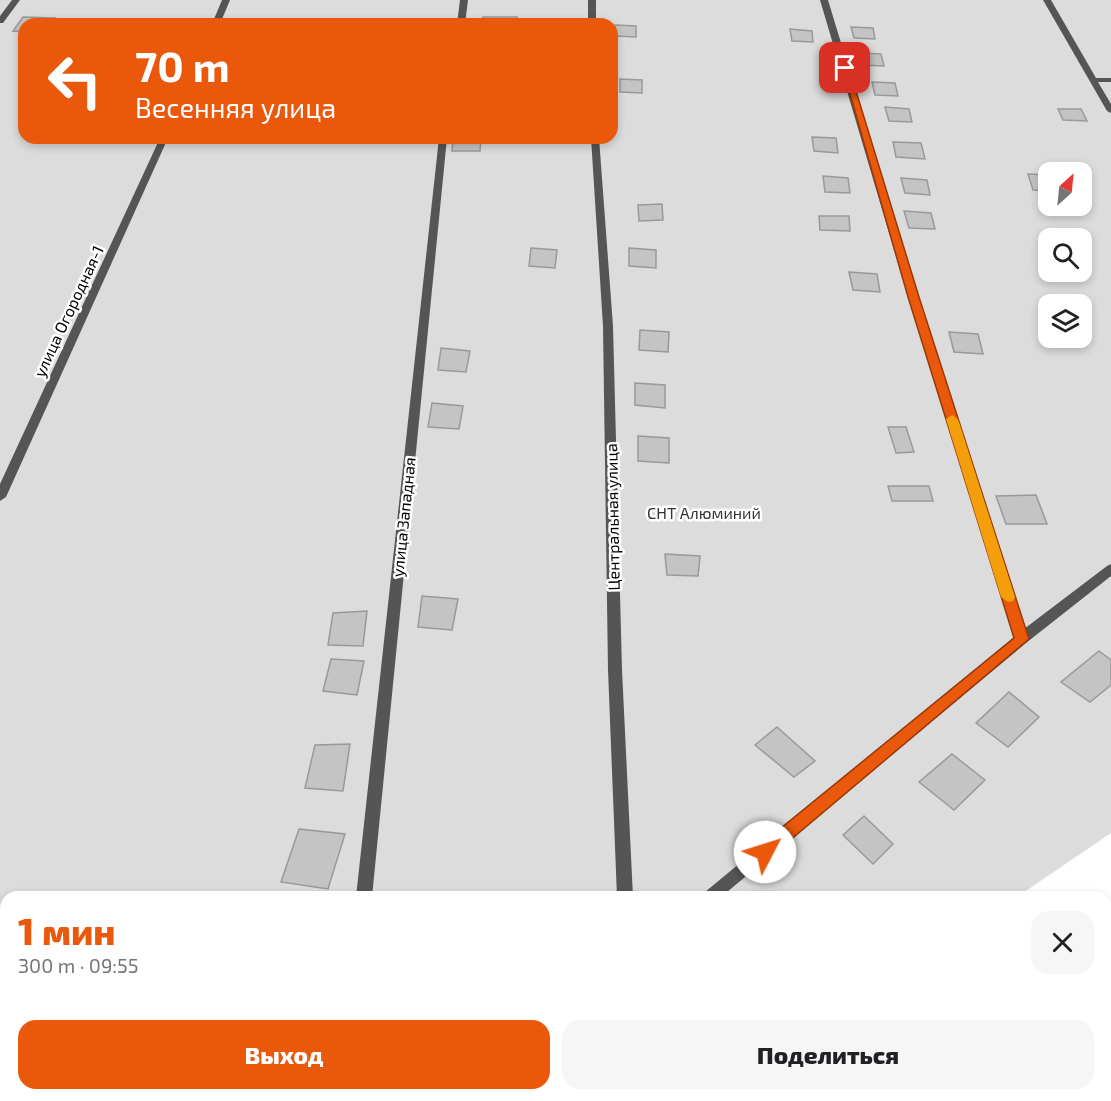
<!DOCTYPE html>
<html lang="ru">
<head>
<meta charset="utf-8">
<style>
	:root { --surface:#fff; --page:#f6f6f6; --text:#202124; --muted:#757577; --accent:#ea580c }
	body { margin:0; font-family:"Exo 2",sans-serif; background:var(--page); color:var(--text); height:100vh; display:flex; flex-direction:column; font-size:22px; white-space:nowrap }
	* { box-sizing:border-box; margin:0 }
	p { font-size:20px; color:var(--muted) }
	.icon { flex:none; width:33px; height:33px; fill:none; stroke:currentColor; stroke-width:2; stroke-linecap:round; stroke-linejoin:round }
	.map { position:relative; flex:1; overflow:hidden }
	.panel { position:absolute; left:0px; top:891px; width:1112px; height:210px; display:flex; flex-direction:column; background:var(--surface); border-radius:18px 18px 0 0; box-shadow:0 3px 9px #0003 }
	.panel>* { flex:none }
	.guide { position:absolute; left:18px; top:18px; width:600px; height:126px; border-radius:18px; box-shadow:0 3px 9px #0003; background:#ea580c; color:#fff; overflow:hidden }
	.needle { width:39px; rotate:27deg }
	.tools { position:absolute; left:1038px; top:162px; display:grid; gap:12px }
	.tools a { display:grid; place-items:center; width:54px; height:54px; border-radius:12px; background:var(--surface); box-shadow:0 3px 9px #0003; font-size:30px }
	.pin { position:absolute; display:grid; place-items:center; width:51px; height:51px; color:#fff; margin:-26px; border-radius:12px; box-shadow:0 3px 9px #0006 }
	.me { position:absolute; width:66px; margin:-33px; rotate:50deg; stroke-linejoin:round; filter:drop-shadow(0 0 4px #0008) }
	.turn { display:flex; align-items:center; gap:21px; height:126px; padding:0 18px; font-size:27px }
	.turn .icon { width:78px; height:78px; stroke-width:2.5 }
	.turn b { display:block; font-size:42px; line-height:51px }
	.round { display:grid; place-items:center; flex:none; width:63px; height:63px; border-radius:18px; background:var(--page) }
	.headline { display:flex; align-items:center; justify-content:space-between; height:102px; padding:0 18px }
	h1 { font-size:36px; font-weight:800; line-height:45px; color:var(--accent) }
	.action { display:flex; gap:12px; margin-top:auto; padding:12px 18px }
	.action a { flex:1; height:69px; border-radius:18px; background:var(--accent); color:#fff; font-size:24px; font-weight:800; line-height:69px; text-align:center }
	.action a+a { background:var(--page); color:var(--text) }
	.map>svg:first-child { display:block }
	.green { fill:#dcdcdc; fill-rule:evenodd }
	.building { fill:#c4c4c4; stroke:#999; stroke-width:1.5 }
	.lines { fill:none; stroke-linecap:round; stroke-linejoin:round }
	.street { fill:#555; fill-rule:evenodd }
	.route { fill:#ea580c; stroke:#983908; stroke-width:1.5 }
	.slow { fill:#f59e0b }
	.labels { text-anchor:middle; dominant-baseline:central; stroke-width:5; stroke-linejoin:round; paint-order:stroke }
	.street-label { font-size:16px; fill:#000; stroke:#fff }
	.park-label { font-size:16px; fill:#333; stroke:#fff }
</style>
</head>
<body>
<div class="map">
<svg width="1111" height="1101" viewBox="0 0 1111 1101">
	<rect width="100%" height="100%" fill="#fff"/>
	<path class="green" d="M0 0H1111V833L1017 897H6V1095H762L758 1101H0ZM24 24H612V138H24ZM1048 172H1082V206H1048ZM1048 238H1082V272H1048ZM1048 304H1082V338H1048Z
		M1111 930V1101H796L798 1095H1106V933Z"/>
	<path class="building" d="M23 17 55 18 50 24H24V32L13 31Z
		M483 17H517L516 24H482Z
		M615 25 636 26V37L615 36Z
		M851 27 873 28 875 39 854 38Z
		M790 29 812 31 813 42 792 41Z
		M859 53 881 54 884 66 861 65Z
		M620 79 642 80V93L620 92Z
		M872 82 895 83 898 96 875 95Z
		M885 107 909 109 912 122 889 121Z
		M1058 109H1081L1087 121 1063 120Z
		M812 137 836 138 838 153 814 151Z
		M453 139H481L480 151H452Z
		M893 142 921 143 925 159 896 157Z
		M1028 174 1048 175V191L1033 190Z
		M823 176 848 178 850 193 825 192Z
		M901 178 927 180 930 195 905 193Z
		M662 204 663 220 639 221 638 205Z
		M904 211 931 213 935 229 909 228Z
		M819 216H849L850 231 820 230Z
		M531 248 557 250 555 268 529 266Z
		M629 248 656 250V268L629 266Z
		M849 272 877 274 880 292 853 290Z
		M640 330 669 332 668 352 639 350Z
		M949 332 978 334 983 354 954 352Z
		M441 348 470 351 466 372 438 370Z
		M635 383 665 385V408L635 405Z
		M432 403 463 406 459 429 428 427Z
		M888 427H906L914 452 896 453Z
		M638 436 669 438V463L638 461Z
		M888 486H929L933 501H892Z
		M1036 495 1047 524H1006L996 496Z
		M665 554 700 556 698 576 667 575Z
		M422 596 458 599 452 630 418 627Z
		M367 611 363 646 328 645 333 613Z
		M1099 651 1111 660V685L1090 702 1061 682Z
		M331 659 364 661 357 695 323 691Z
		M1009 692 1039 717 1008 747 976 723Z
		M777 727 815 761 794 777 755 745Z
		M350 744 343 791 305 788 315 745Z
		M952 754 985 780 954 810 919 782Z
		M864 816 893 844 873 864 843 835Z
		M299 829 345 834 328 889 281 882Z
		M260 1095H323L322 1101H259Z"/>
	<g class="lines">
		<path class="street" d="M12 0H20L3 23H0V16Z
			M222 0H230L220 24H212Z
			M460 0H468L465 24H457Z
			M588 0H596V24H588Z
			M820 0H828L918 297 1024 629 1107 566 1111 564V576L1026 643 721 897H702L705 892 1014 637 908 297Z
			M1043 0H1051L1096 78H1111V82H1098L1111 104V113L1107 111Z
			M160 138H168L6 497 0 501V484Z
			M439 138H447L372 897H356Z
			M591 138H599L613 326 622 670 633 897H617L608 670 603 326Z
			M353 1095H369L370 1101H354Z
			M643 1095H659L660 1101H644Z"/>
	</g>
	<path class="route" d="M842 66 849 68 919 297 1029 639 770 857 765 859 759 857 756 852 759 846 1014 638 908 297Z"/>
	<path class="slow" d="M952 415 958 419 1015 597 1013 601 1008 602 1001 597 946 419Z"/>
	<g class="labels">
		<g class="street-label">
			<text transform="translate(68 311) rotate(-65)">улица Огородная-1</text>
			<text transform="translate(403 517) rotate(-84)">улица Западная</text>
			<text transform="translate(612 517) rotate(-91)">Центральная улица</text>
		</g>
		<g class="park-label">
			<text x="704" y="512">СНТ Алюминий</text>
		</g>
	</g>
</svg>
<div class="tools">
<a><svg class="needle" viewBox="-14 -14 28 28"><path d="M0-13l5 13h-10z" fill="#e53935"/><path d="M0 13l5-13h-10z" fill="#757577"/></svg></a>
<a><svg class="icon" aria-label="search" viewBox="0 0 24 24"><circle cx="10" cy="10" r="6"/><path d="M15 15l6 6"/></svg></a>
<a><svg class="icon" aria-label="layers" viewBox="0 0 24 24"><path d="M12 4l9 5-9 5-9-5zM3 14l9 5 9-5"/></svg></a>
</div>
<div class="pin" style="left:845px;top:68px;background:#d93025"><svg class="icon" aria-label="arrive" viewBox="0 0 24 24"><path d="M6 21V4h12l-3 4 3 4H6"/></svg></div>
<svg class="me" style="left:765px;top:852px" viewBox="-20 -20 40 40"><circle r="19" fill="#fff"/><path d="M0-13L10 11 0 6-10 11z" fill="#ea580c"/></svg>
<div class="guide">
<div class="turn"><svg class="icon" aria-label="left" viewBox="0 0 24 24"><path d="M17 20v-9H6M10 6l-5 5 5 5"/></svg><div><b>70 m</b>Весенняя улица</div></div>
</div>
<section class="panel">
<div class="headline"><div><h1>1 мин</h1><p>300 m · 09:55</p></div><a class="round"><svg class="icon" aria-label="close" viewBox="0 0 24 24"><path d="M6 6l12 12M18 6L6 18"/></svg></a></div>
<div class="action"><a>Выход</a><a>Поделиться</a></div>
</section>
</div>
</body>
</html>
